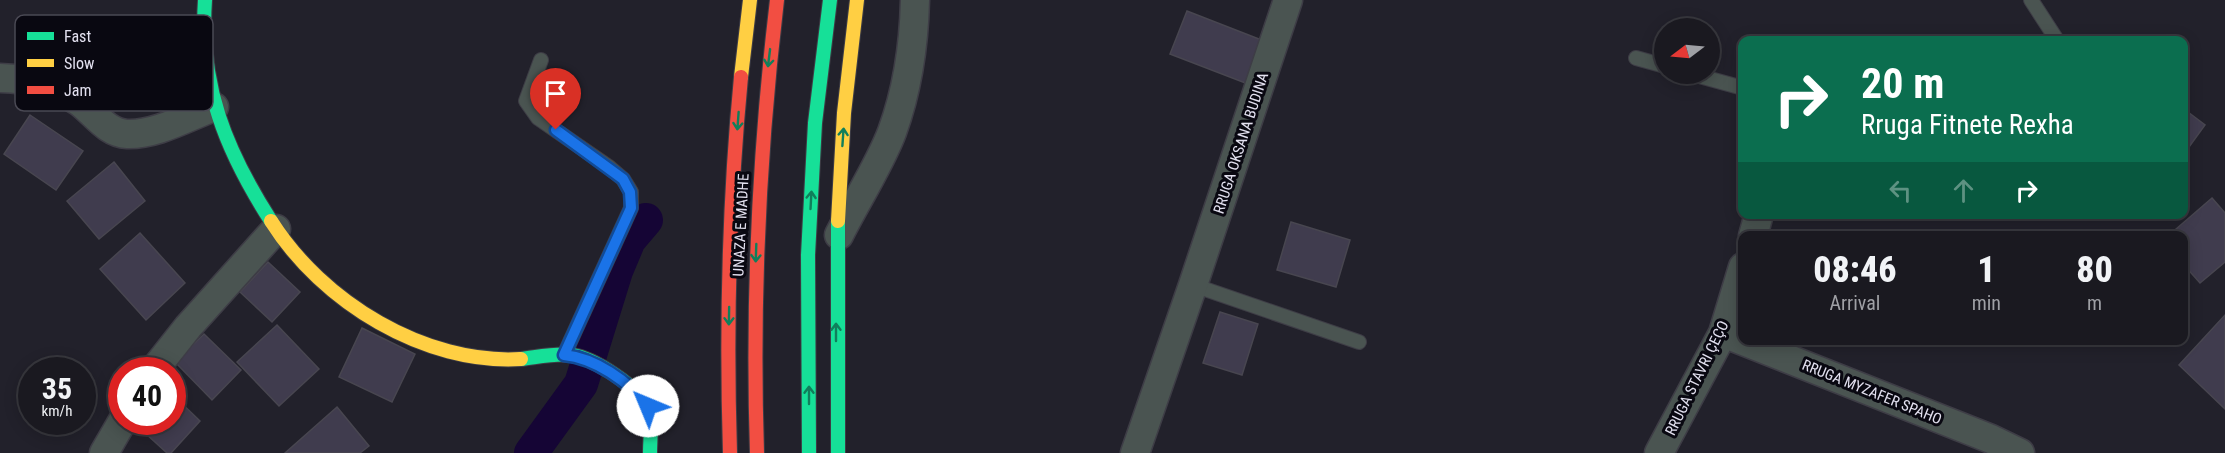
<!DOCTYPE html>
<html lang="en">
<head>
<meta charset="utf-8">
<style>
	:root { --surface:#1a1920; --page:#232229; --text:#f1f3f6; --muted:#9fa0a5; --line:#38383e }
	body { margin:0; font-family:"Roboto Condensed",sans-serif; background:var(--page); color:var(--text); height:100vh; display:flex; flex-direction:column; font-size:22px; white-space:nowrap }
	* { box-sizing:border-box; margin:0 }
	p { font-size:20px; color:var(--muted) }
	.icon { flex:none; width:33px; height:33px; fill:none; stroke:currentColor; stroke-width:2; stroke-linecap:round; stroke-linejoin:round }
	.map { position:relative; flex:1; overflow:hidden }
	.drawer { position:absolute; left:1738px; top:231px; width:450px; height:114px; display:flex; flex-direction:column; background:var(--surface); border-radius:12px; box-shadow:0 3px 15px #0003,0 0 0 2px var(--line) }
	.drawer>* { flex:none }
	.hud { position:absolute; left:1738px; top:36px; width:450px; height:183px; border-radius:12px; box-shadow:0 3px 15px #0003,0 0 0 2px var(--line); background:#0b6e4f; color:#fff; overflow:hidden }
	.needle { width:39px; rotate:254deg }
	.tools { position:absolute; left:1654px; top:18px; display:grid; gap:12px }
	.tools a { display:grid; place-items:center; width:66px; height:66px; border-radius:50%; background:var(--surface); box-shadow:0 3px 15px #0003,0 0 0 2px var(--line); font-size:30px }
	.speed { position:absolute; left:18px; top:357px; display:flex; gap:12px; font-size:30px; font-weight:700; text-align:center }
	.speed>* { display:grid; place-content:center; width:78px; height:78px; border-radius:50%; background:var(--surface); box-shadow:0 3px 15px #0003,0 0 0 2px var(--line); line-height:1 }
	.speed small { font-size:15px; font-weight:400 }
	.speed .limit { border:9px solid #d22; background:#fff; color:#111 }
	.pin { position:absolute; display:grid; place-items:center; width:51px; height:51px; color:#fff; margin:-62px -26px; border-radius:50% 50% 50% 0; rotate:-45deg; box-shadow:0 0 6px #0007 }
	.pin .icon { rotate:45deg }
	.me { position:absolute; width:66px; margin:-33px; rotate:315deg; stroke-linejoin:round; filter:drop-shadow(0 0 4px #0008) }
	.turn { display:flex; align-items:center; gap:21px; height:126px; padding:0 24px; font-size:27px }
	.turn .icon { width:78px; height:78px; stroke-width:2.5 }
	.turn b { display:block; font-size:42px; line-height:51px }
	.lanes { display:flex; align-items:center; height:57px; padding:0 24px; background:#0003; justify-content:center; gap:30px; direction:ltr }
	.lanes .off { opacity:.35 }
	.eta { display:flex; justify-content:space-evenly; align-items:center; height:102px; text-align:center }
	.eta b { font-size:36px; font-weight:800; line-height:42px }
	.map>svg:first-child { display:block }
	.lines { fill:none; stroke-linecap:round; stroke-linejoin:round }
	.canal { stroke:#150535; stroke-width:34 }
	.building { fill:#403c4e; stroke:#484650; stroke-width:1.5 }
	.lane-casing { stroke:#3e3d46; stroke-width:16 }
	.street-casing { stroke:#3e3d46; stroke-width:31 }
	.fast-casing { stroke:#3e3d46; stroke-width:16 }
	.slow-casing { stroke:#3e3d46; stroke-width:16 }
	.jam-casing { stroke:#3e3d46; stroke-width:16 }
	.lane { stroke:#4a5451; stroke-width:14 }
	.street { stroke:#4a5451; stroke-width:28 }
	.fast { stroke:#16e098; stroke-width:14 }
	.slow { stroke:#ffcf43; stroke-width:14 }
	.jam { stroke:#f24e42; stroke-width:14 }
	.oneway { stroke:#107f5b }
	.route-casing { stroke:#114b97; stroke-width:15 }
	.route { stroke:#1a73e8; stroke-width:10 }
	.labels { text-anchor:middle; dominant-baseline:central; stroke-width:6; stroke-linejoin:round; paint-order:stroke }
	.street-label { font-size:15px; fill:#e3e1f0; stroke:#090811 }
	.key { fill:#090811; stroke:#4a4954; stroke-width:1.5 }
	.key-label { font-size:16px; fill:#e3e1f0 }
</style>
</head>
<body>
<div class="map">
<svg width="2225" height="453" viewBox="0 0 2225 453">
	<rect width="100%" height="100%" fill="#22212b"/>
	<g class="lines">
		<path class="canal" d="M531 453 581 384 616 271 629 240 646 220"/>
	</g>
	<path class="building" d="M1187 11 1264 41 1248 84 1170 54Z
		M2184 109 2205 125 2184 154Z
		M30 115 83 151 56 190 4 154Z
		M114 162 145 201 99 239 67 201Z
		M2212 198 2225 213V262L2200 283 2184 265V236H2168Z
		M1291 222 1350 240 1336 287 1277 270Z
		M140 233 185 283 146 320 100 269Z
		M268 262 300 292 272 322 240 292Z
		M1220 312 1258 324 1242 375 1203 363Z
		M2225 315V409L2179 365Z
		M277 325 319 369 279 406 237 362Z
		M362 328 415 354 392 402 339 377Z
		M204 334 241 370 212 400 175 362Z
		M172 394 200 421 171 453H167L133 422H172Z
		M337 407 369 446 360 453H285Z"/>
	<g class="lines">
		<g class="lane-casing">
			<path id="lane" d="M2031 0 2057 40
				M1636 58 1665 66
				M541 60 526 101 538 118 609 167 623 179 631 192V208L564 355
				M1692 74 1743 88
				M1193 285 1359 342"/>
		</g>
		<g class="street-casing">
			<path id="street" d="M0 78C30 79 52 84 78 101 93 111 106 133 127 134 156 135 187 117 214 107
				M839 235C855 203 880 164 892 132 907 91 914 43 915 0
				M1753 236 1759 214
				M1723 333 1991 439 2020 453
				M154 370 188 327 276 229
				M104 453 122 422
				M1135 453 1193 285 1288 0
				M1659 453 1723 333 1743 267"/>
		</g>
		<g class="fast-casing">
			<path id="fast" d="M205 0C199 85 226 151 271 221
				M838 221V453
				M521 359C538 357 555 353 572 355 593 358 639 387 647 407 653 420 650 438 650 453
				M809 453 808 255 815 123 830 0"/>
		</g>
		<g class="slow-casing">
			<path id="slow" d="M741 77 750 0
				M271 221C322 302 425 365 521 359
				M838 221 844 113 857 0"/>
		</g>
		<g class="jam-casing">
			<path id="jam" d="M730 453C726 327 729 202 741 77
				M757 453C752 301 759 151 777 0"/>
		</g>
		<use href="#lane" class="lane"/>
		<use href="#street" class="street"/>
		<use href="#fast" class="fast"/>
		<use href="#slow" class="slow"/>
		<use href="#jam" class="jam"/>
	</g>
	<defs><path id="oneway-shaft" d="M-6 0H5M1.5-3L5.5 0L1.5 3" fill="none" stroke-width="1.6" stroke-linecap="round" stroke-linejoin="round" transform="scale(1.5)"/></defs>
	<g class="oneway">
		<use href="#oneway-shaft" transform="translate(769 58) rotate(97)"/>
		<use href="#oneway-shaft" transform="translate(738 121) rotate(94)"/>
		<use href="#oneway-shaft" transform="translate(843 137) rotate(-86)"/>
		<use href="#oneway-shaft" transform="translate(811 200) rotate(-87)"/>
		<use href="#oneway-shaft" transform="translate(756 253) rotate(92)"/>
		<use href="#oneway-shaft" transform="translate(729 316) rotate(91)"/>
		<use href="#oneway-shaft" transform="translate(836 332) rotate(-90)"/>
		<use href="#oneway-shaft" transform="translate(809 395) rotate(-90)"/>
	</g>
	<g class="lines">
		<g class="route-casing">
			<path id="route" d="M556 130 623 179 630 192 631 208 564 355C595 358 628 381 648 406"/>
		</g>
		<use href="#route" class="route"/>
	</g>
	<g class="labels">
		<g class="street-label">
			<text transform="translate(1241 143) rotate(-72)">RRUGA OKSANA BUDINA</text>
			<text transform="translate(741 225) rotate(-87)">UNAZA E MADHE</text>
			<text transform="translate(1697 378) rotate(-64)">RRUGA STAVRI ÇEÇO</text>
			<text transform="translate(1872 392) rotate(22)">RRUGA MYZAFER SPAHO</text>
		</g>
	</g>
	<rect x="15" y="15" width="198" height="96" rx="9" class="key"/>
	<rect x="27" y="32" width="27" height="8" fill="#16e098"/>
	<rect x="27" y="59" width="27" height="8" fill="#ffcf43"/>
	<rect x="27" y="86" width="27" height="8" fill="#f24e42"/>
	<g class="key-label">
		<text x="64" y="42">Fast</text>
		<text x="64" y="69">Slow</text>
		<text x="64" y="96">Jam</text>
	</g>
</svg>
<div class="tools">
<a><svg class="needle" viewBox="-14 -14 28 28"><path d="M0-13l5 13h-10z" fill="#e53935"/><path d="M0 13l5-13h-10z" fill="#9fa0a5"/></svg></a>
</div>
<div class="speed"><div>35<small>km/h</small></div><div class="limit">40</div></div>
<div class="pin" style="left:556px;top:130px;background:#d93025"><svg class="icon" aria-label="arrive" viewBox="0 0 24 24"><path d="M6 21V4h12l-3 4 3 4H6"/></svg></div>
<svg class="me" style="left:648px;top:406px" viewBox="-20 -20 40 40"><circle r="19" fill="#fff"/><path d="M0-13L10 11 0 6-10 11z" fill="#1a73e8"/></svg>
<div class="hud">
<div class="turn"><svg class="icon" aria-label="right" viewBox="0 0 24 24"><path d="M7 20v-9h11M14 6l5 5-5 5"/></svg><div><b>20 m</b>Rruga Fitnete Rexha</div></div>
<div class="lanes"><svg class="icon off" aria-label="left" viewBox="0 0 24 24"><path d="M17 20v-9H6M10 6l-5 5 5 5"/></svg><svg class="icon off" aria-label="ahead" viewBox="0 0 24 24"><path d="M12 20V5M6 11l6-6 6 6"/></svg><svg class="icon" aria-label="right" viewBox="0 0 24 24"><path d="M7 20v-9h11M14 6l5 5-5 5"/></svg></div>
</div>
<section class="drawer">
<div class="eta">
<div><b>08:46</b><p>Arrival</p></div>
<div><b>1</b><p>min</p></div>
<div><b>80</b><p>m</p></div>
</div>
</section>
</div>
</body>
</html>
